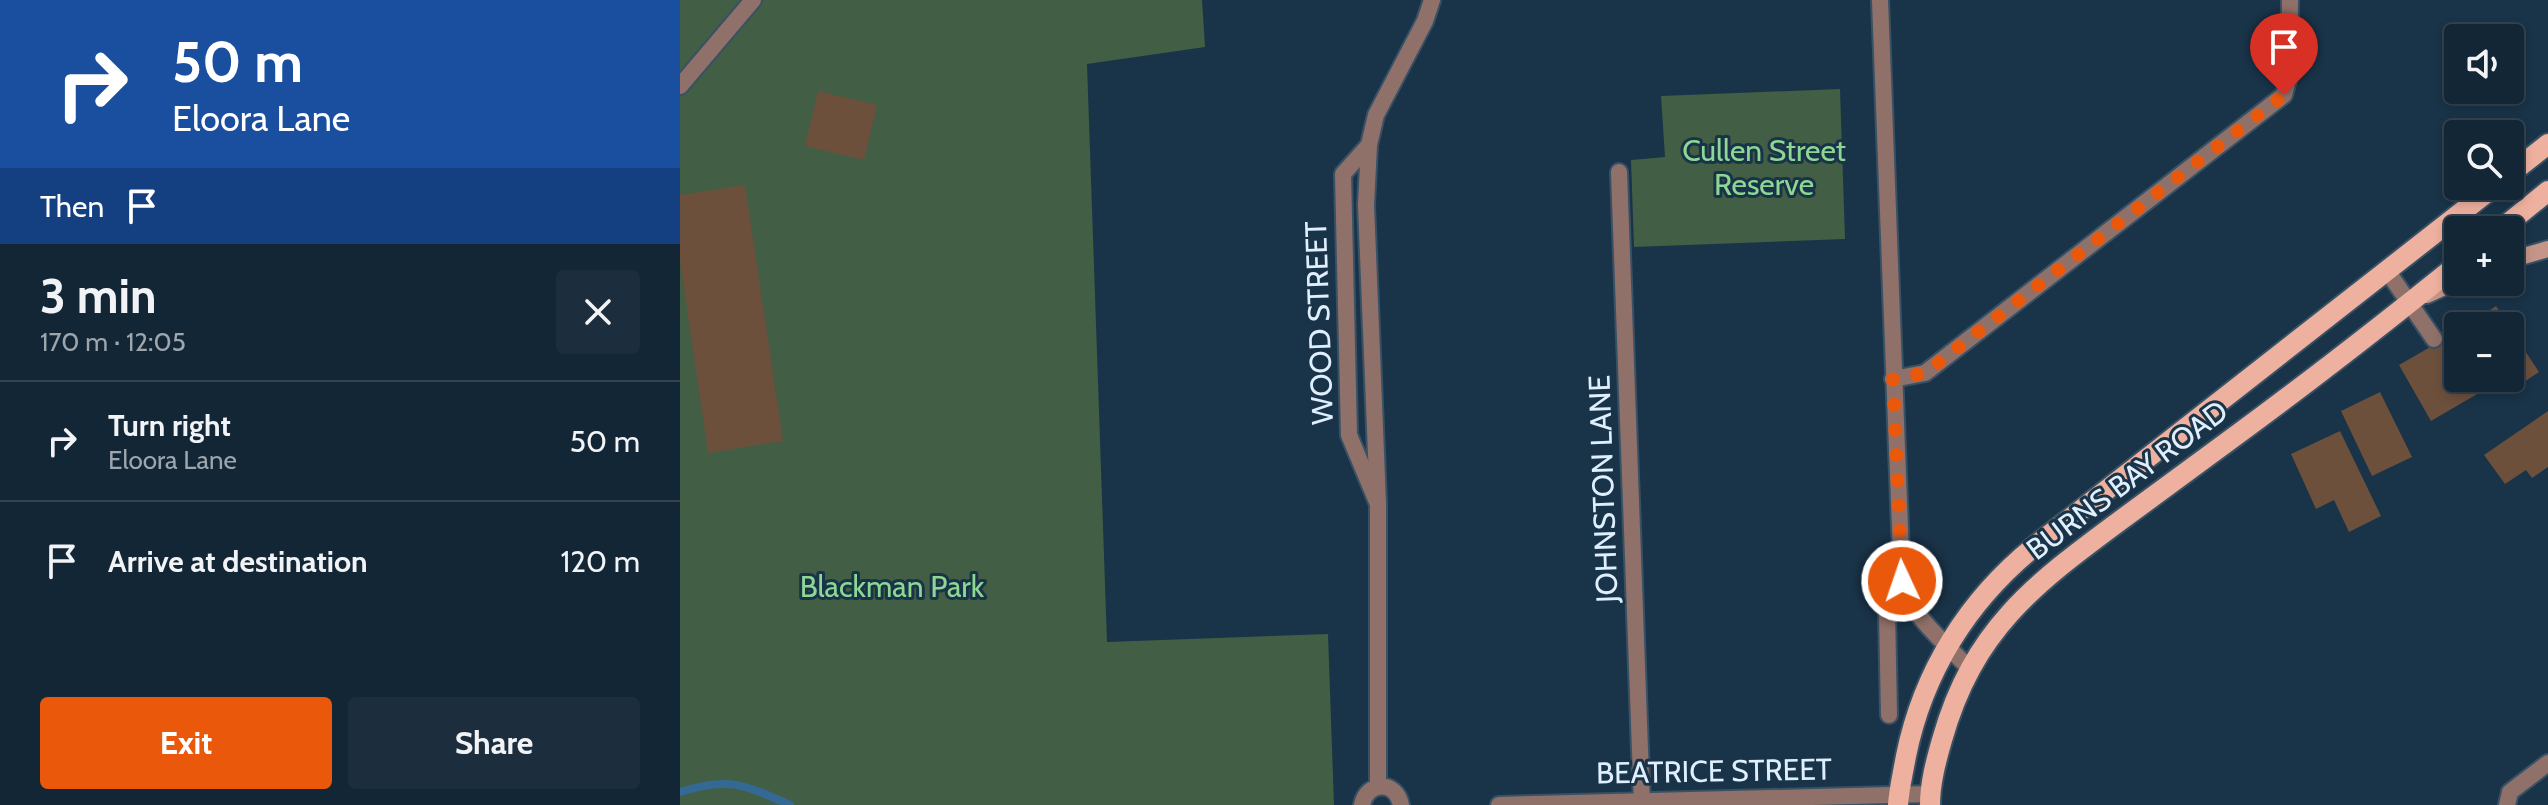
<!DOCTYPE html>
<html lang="en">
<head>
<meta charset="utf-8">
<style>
	:root { --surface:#132636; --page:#1c2e3e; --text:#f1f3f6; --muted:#9da5ad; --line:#324351; --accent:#ea580c }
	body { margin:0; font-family:Cabin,sans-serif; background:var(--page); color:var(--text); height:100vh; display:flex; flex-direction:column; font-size:30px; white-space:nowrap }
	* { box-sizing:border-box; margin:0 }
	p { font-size:26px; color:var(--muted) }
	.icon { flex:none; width:44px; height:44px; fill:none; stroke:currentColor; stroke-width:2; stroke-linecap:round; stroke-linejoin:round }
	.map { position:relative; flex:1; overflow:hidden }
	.panel { display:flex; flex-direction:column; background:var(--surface); width:680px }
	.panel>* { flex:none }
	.hud { background:#1a4fa0; color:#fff; overflow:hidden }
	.tools { position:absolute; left:1764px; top:24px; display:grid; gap:16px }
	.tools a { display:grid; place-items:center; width:80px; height:80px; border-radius:8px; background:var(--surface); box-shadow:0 4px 12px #0003,0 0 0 2px var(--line); font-size:40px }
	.pin { position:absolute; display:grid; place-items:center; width:68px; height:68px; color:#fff; margin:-82px -34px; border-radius:50% 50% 50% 0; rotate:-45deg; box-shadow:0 0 8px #0007 }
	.pin .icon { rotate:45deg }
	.me { position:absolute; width:88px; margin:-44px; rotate:357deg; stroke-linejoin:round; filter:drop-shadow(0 0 6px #0008) }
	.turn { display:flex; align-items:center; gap:28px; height:168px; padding:0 40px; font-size:36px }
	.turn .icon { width:104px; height:104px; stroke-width:2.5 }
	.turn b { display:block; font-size:56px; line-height:68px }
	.then { display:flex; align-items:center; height:76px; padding:0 40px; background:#0003; gap:16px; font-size:30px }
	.round { display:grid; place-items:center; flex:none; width:84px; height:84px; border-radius:8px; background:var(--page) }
	.head { display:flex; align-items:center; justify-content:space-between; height:136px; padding:0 40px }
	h1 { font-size:48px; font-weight:800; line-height:60px }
	.button { display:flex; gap:16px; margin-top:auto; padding:16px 40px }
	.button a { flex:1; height:92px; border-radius:8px; background:var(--accent); color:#fff; font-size:32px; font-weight:800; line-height:92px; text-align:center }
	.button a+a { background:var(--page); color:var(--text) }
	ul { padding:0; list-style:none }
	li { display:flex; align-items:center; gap:24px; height:120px; padding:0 40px; border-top:2px solid var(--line) }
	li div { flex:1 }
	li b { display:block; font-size:30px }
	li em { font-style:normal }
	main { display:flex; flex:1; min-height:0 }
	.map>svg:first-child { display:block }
	.green { fill:#425e44 }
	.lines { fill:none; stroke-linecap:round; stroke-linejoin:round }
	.stream { stroke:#346995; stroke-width:8 }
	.building { fill:#6c503c }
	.lane-casing { stroke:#395165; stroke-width:20 }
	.street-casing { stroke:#395165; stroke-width:20 }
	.secondary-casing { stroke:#395165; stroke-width:20 }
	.primary-casing { stroke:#395165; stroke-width:24 }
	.lane { stroke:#907169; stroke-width:16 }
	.street { stroke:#907169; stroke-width:16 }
	.secondary { stroke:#c59688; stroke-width:16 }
	.primary { stroke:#efb19f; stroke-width:20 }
	.route { stroke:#ea580c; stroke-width:14; stroke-dasharray:0 25.2 }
	.labels { text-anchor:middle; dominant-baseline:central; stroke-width:6; stroke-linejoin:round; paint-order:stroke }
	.park-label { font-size:30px; fill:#8dd793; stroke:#193348 }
	.street-label { font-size:30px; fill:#e0effd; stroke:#193348 }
</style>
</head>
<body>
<main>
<section class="panel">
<div class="hud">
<div class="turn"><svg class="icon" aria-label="right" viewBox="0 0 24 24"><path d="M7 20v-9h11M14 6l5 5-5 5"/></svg><div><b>50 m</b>Eloora Lane</div></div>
<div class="then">Then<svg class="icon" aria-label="arrive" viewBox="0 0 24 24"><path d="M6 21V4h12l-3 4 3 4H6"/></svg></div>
</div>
<div class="head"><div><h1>3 min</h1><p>170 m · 12:05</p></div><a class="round"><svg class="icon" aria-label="close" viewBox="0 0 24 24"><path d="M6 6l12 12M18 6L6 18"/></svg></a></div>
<ul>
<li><svg class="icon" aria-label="right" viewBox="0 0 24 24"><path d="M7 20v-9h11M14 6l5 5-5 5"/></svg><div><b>Turn right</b><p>Eloora Lane</p></div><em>50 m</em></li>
<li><svg class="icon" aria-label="arrive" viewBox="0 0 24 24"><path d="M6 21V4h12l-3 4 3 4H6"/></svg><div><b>Arrive at destination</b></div><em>120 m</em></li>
</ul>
<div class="button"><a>Exit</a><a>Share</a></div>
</section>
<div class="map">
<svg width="1868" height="805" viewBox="0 0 1868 805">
	<rect width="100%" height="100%" fill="#193348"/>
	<path class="green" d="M0 0H522L525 47 407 64 427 642 648 634 654 805H0Z
		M1160 89 1165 239 954 247 951 160 985 157 981 96Z"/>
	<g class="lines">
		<path class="stream" d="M0 792C49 776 65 785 110 805"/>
	</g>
	<path class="building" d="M138 91 197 105 184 160 125 146Z
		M65 185 103 441 28 453 0 260V195Z
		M1816 306 1829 326H1786Z
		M1830 328 1859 372 1827 393 1817 378H1830Z
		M1778 331V378H1813L1816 383 1751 421 1719 365Z
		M1700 392 1732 457 1692 476 1661 411Z
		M1868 411V467L1852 478 1846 470 1825 484 1804 455Z
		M1660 431 1701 516 1669 532 1654 500 1636 509 1611 454Z"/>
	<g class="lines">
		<g class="lane-casing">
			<path id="lane" d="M0 86 73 0
				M689 145 663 174 669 435 697 502
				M939 172 962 805
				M1708 272 1754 339"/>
		</g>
		<g class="street-casing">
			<path id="street" d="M1200 0 1222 581C1227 612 1268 646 1290 669
				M1213 379 1245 373 1604 95 1609 76 1610 0
				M1209 715 1207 611 1209 604 1223 589
				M698 786V503L686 205 689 145 696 115 745 21 752 0
				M682 805C687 781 716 780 721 805
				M819 805 1250 794
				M1827 805 1830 792 1868 763"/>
		</g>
		<g class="secondary-casing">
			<path id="secondary" d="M1830 260 1868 249
				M1747 295 1778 281"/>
		</g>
		<g class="primary-casing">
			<path id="primary" d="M1830 174 1868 144
				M1820 230 1868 191
				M1218 805C1219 789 1223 773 1226 756 1243 672 1288 600 1355 546L1815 186
				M1250 805C1250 783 1256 761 1262 740 1293 630 1353 585 1441 520 1480 491 1519 463 1558 434 1633 379 1706 322 1778 264"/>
		</g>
		<use href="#lane" class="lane"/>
		<use href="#street" class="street"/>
		<use href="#secondary" class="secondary"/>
		<use href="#primary" class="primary"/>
	</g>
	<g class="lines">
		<path class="route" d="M1222 581 1213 379 1245 373 1604 95"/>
	</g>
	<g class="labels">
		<g class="park-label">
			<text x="1084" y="150">Cullen Street<tspan x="1084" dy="34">Reserve</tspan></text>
			<text x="212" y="586">Blackman Park</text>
		</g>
		<g class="street-label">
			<text transform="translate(639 323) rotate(-92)">WOOD STREET</text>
			<text transform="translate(1447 480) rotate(-37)">BURNS BAY ROAD</text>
			<text transform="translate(923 489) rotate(-92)">JOHNSTON LANE</text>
			<text transform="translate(1034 771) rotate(-1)">BEATRICE STREET</text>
		</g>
	</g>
</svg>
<div class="tools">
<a><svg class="icon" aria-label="sound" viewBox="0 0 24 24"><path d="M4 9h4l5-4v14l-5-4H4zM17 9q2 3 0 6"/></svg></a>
<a><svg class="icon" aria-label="search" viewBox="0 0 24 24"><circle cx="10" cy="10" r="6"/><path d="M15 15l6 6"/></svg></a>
<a>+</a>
<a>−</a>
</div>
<div class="pin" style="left:1604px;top:95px;background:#d93025"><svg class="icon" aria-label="arrive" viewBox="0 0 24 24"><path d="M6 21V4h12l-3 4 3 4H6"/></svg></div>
<svg class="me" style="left:1222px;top:581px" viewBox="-20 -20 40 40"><circle r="17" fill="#ea580c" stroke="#fff" stroke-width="3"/><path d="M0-11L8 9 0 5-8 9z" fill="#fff"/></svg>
</div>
</main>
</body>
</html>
